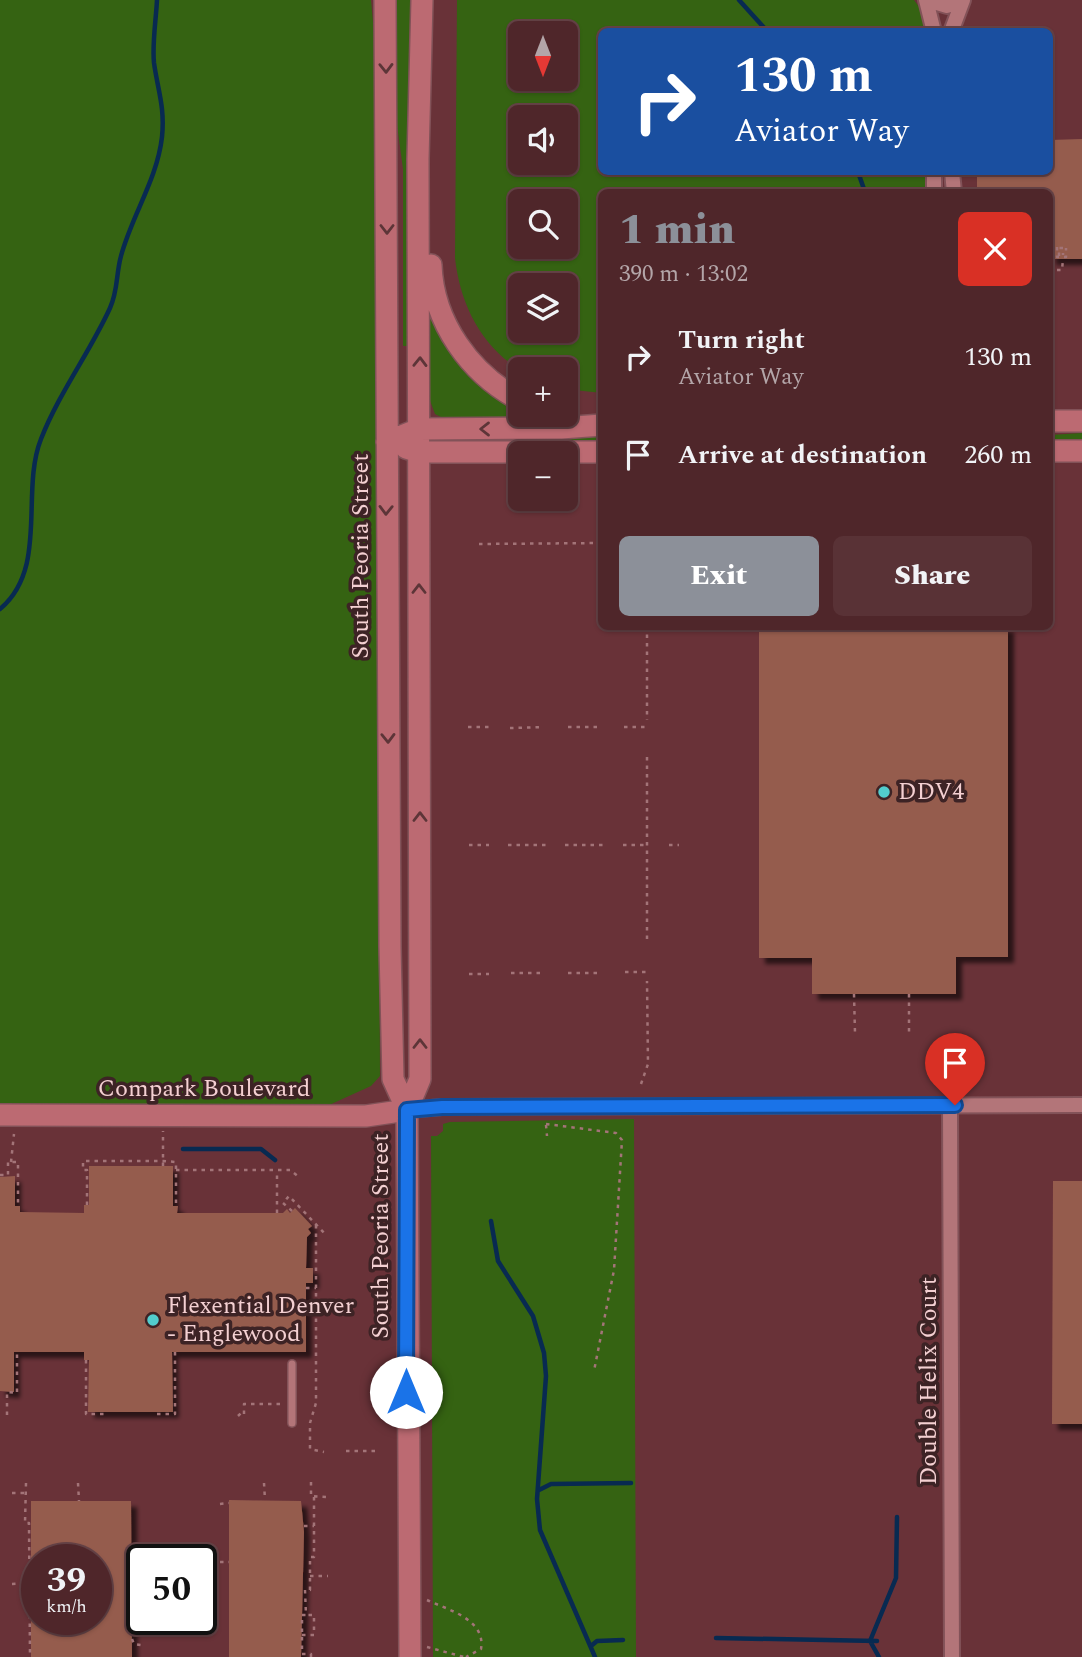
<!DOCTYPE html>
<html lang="en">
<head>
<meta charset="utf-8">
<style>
	:root { --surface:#4f262a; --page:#593236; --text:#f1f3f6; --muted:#b3a5a8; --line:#664347; --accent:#8c9099 }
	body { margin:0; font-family:Spectral,serif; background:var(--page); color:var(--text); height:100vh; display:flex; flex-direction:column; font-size:26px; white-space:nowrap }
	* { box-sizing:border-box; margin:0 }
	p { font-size:23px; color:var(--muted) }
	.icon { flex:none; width:38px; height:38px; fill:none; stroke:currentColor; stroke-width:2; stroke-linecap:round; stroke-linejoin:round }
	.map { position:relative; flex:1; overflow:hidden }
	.sheet { position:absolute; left:598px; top:189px; width:455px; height:441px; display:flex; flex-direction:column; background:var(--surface); border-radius:10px; box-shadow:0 2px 5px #0004,0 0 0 2px var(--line) }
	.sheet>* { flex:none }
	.hud { position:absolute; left:598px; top:28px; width:455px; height:147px; border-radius:10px; box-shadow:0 2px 5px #0004,0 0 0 2px var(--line); background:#1a4fa0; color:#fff; overflow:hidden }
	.needle { width:46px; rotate:180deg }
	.controls { position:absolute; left:508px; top:21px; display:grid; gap:14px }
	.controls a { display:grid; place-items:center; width:70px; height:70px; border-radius:10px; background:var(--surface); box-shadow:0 2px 5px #0004,0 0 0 2px var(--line); font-size:35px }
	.speed { position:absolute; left:21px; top:1544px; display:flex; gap:14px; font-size:35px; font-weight:700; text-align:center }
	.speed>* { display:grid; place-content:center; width:91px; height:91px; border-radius:50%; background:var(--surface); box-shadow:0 2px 5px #0004,0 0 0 2px var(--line); line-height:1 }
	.speed small { font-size:18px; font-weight:400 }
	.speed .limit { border:4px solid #111; border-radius:10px; background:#fff; color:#111 }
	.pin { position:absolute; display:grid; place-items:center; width:60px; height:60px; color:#fff; margin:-72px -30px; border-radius:50% 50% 50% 0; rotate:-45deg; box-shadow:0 0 7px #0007 }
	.pin .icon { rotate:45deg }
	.me { position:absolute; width:77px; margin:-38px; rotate:0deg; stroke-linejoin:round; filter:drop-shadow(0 0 5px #0008) }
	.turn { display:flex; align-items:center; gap:24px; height:147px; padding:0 21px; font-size:32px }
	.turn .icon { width:91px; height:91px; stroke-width:2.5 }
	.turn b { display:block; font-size:49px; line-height:60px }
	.round { display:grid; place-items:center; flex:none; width:74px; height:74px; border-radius:10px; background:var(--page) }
	.overview { display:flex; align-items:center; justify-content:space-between; height:119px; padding:0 21px }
	h1 { font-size:42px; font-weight:800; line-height:52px; color:var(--accent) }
	.cta { display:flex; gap:14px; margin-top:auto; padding:14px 21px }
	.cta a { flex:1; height:80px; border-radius:10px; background:var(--accent); color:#fff; font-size:28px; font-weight:800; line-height:80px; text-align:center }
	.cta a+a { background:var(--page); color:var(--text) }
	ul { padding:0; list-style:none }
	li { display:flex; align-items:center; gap:21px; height:98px; padding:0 21px }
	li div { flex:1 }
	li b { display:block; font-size:26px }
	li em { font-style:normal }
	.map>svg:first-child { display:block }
	.green { fill:#356312; fill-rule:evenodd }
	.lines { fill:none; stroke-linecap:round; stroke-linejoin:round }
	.stream { stroke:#082a51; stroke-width:4.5 }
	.building { fill:#955c4e; filter:url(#shadow) }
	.lane-casing { stroke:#825258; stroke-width:10 }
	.street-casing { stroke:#825258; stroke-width:18 }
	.secondary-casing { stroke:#825258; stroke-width:24 }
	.path { stroke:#a37478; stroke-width:2.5; stroke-dasharray:3.5 5; stroke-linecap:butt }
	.lane { stroke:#b37579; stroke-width:7 }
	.street { stroke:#b37579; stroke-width:14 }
	.secondary { stroke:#bc6a72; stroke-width:21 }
	.oneway { stroke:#5d3538 }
	.route-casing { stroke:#114b97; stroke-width:18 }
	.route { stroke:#1a73e8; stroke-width:12 }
	.poi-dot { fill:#52cdcd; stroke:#3d2325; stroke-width:2.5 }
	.labels { text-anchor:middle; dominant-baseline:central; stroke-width:7; stroke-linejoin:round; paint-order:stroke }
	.street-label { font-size:24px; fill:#f4d0d2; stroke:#3d2325 }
	.poi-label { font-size:24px; fill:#f4d0d2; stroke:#3d2325; text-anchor:start }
</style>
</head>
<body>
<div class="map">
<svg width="1082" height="1657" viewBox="0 0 1082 1657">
	<defs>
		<filter id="shadow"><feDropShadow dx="6" dy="6" stdDeviation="2" flood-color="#0009"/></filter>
	</defs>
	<rect width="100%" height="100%" fill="#693238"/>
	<path class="green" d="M0 0H371L375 44 380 1076 371 1086 327 1106 0 1105Z
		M394 0H413L411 346H403V169L395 110Z
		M457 0H914L925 15 927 31 602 32V172H927V192H602V393L565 389V369L520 370C480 345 460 303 455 258ZM520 33H565V79H520ZM520 117H565V163H520ZM520 201H565V247H520ZM520 285H565V331H520Z
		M429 310 520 408V415H535L542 419 447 420 435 414 429 398Z
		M1082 433V442H1050V435Z
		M602 434V443H493L491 440Z
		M634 1119 636 1657H433L431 1136H437L443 1131V1124L450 1122Z"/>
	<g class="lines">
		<path class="stream" d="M739 0 768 32
			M858 172 865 192
			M0 609C49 568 20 492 41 439 59 393 90 352 110 308 118 291 116 274 121 256 132 215 157 180 162 137 165 107 158 91 154 63 152 44 156 20 157 0
			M183 1149H261L275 1160
			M491 1221 498 1261 533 1316 544 1353 546 1376 537 1499 540 1530 595 1657
			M539 1490 551 1484 631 1483
			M716 1638 877 1641
			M591 1646 597 1641 623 1640
			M879 1657 870 1641 896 1578 897 1517"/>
	</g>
	<path class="building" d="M1082 139V259H1050V192H977V172H1050V140Z
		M759 626H1008V957H956V994H812V958H759Z
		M89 1166H173V1206H178L177 1213H283L287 1209 290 1213 295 1208 312 1226 308 1229 311 1233 307 1237 306 1268H313V1283H306V1352H172L173 1412H88L89 1360H84V1352H14V1392L0 1391V1177L15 1176V1206H20V1212L84 1213V1205H89Z
		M1053 1181H1082V1424H1052Z
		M229 1500 301 1501 304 1532 301 1657H229Z
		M31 1501H131L132 1657H31V1619H96V1559H31Z"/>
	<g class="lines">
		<g class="lane-casing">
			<path id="lane" d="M292 1364V1423"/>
		</g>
		<g class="street-casing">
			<path id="street" d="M926 0 934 32
				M927 0 947 6 963 0
				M951 32 963 0
				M934 172V192
				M952 172 954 192
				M950 1105 952 1657
				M407 1110 442 1107 1082 1105"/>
		</g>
		<g class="secondary-casing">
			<path id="secondary" d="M385 0 390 947 393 1079 407 1110
				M431 265C433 322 470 374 520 400
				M1050 421H1082
				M387 442 419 429 561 428 602 425
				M406 448 419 452H602
				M1050 451H1082
				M0 1115 366 1116 407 1110
				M410 1657 407 1110 420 1079 418 159 422 0"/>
		</g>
		<path class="path" d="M1006 172V179
			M1057 247V257H1066V248
			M1059 256V248H1063V255
			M1057 270H1062L1063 259
			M479 544 602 543
			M647 626V720
			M468 727H489
			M568 727H601
			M624 727H647
			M510 728 544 727
			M647 757V942
			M469 845H489
			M508 845H546
			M565 845H603
			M623 845H648
			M669 845H679
			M625 972H647
			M511 973H544
			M568 973H601
			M469 974H489
			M854 994 855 1033
			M909 994V1033
			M641 1084 648 1064 647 981
			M546 1124 616 1133 622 1140 614 1270 594 1371
			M546 1125 547 1136
			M11 1162 14 1134
			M163 1166V1131
			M176 1170H290L299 1177
			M0 1175H8V1162H18V1206
			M87 1205V1170H83V1161H163L176 1162V1206
			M292 1211 283 1203 289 1196 327 1236
			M277 1213V1171
			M316 1225V1403L310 1423V1449L324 1452
			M306 1288H316
			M86 1360V1414H104
			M157 1414H175V1352
			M244 1414V1404H280
			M7 1415V1392L17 1393V1352
			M238 1416 244 1410
			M346 1451H377
			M311 1482V1496L328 1497
			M26 1483 25 1523H29L30 1657
			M78 1483 79 1501
			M264 1483 265 1500
			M12 1493H26
			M220 1504 229 1503
			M304 1526H314
			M220 1562H229
			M310 1576H328
			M12 1584 30 1583
			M427 1600C448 1610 486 1619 481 1649L466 1657
			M132 1624H139
			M302 1635H314V1615H307
			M132 1639 134 1644 141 1645
			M427 1647 464 1657
			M311 1657V1654H302V1615H306L305 1590H310V1557H314V1496"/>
		<use href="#lane" class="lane"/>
		<use href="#street" class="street"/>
		<use href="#secondary" class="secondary"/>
	</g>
	<defs><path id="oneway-chevron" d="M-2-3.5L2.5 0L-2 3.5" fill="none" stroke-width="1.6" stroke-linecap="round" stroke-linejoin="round" transform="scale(1.75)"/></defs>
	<g class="oneway">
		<use href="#oneway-chevron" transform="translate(386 68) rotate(89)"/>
		<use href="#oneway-chevron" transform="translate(387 229) rotate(90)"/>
		<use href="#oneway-chevron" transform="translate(420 362) rotate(-89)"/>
		<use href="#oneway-chevron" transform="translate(485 429) rotate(180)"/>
		<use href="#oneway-chevron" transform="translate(386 510) rotate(91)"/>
		<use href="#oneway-chevron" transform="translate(419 589) rotate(-90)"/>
		<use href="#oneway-chevron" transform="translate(388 738) rotate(89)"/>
		<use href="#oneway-chevron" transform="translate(420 817) rotate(-90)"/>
		<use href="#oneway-chevron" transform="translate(420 1044) rotate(-90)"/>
	</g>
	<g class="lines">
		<g class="route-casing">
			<path id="route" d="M406 1392 407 1110 442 1107 955 1105"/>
		</g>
		<use href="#route" class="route"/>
	</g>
	<g class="poi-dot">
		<circle cx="884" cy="792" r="7"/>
		<circle cx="153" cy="1320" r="7"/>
	</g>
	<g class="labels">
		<g class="street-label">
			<text transform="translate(361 556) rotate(-90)">South Peoria Street</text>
			<text x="204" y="1089">Compark Boulevard</text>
			<text transform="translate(381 1236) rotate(-90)">South Peoria Street</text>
			<text transform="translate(929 1381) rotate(-90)">Double Helix Court</text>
		</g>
		<g class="poi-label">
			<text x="898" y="792">DDV4</text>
			<text x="167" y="1306">Flexential Denver<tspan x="167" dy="28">- Englewood</tspan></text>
		</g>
	</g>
</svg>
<div class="controls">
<a><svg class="needle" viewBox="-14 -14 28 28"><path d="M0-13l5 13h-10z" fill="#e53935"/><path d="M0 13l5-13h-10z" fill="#b3a5a8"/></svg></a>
<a><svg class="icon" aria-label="sound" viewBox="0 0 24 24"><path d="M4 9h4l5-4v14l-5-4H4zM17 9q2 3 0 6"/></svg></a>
<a><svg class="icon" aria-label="search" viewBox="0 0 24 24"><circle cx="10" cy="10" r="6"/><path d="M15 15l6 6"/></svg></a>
<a><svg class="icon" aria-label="layers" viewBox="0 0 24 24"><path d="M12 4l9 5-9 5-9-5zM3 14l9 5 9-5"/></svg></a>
<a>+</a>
<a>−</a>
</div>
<div class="speed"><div>39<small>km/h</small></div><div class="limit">50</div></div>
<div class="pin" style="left:955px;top:1105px;background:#d93025"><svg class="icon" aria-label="arrive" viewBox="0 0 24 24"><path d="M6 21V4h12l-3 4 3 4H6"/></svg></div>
<svg class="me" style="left:406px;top:1392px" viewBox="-20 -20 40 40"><circle r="19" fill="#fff"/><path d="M0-13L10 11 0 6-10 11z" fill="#1a73e8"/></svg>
<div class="hud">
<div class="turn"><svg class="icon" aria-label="right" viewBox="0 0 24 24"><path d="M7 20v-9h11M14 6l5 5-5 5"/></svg><div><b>130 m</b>Aviator Way</div></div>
</div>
<section class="sheet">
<div class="overview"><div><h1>1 min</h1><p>390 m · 13:02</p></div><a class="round" style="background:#d93025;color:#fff"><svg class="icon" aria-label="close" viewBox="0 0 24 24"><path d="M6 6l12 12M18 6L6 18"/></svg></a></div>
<ul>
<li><svg class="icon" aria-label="right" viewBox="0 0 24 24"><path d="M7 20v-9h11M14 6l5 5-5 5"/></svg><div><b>Turn right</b><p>Aviator Way</p></div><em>130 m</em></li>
<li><svg class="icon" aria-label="arrive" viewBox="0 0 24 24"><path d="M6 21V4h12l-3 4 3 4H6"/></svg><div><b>Arrive at destination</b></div><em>260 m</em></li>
</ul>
<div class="cta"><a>Exit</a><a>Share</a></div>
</section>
</div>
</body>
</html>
